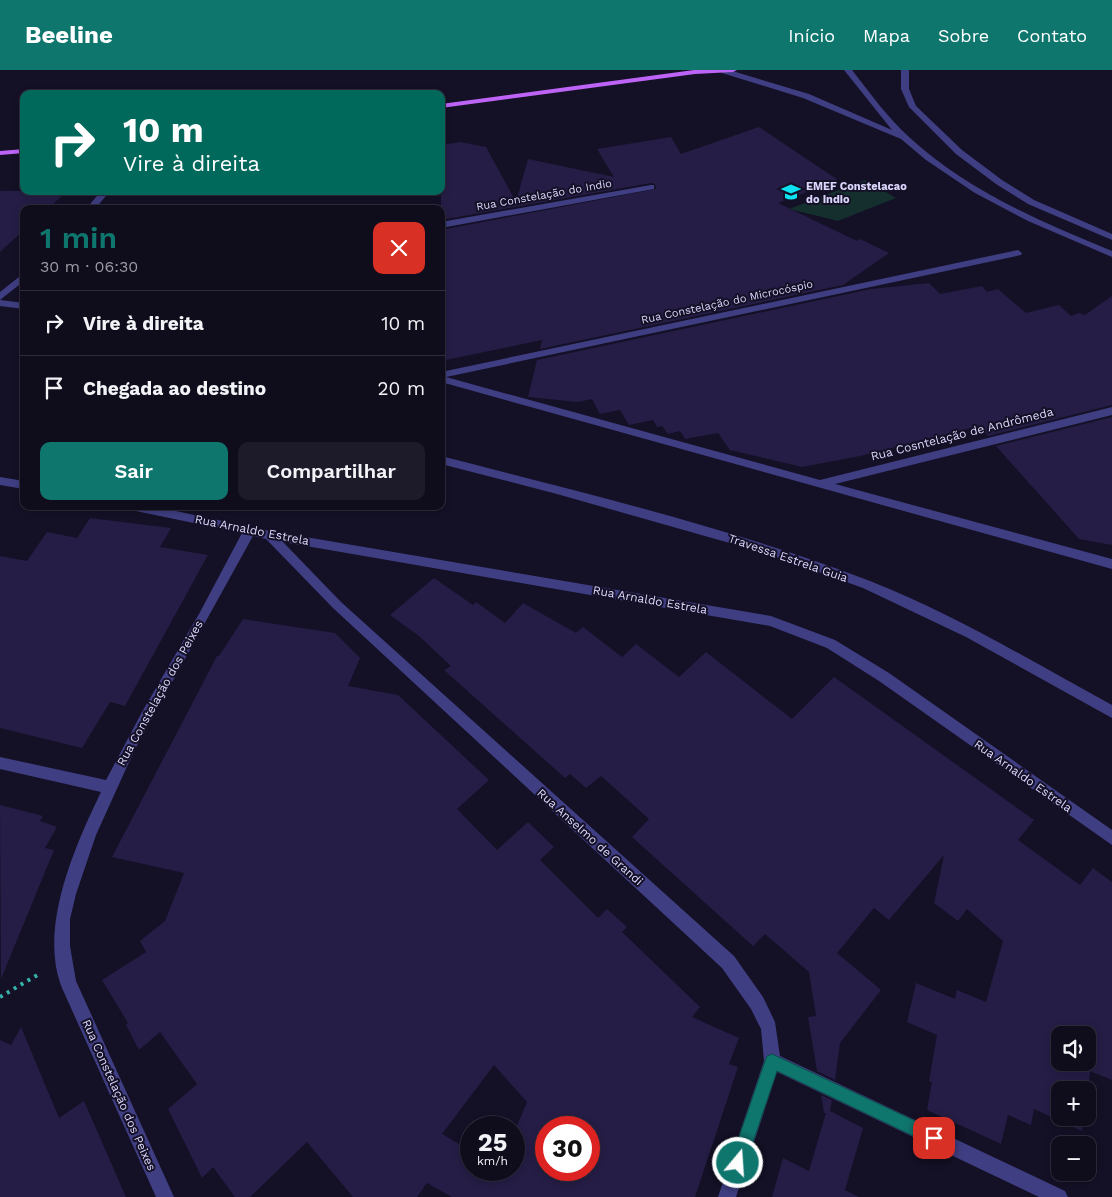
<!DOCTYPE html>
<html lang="pt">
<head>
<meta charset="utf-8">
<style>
	:root { --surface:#0f0c1c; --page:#1d1a29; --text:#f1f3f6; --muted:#9b9ba3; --line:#2f2c3b; --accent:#0f766e }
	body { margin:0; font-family:"Work Sans",sans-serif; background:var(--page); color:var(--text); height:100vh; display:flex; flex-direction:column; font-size:19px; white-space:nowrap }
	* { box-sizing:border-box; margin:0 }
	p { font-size:16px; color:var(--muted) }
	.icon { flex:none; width:28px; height:28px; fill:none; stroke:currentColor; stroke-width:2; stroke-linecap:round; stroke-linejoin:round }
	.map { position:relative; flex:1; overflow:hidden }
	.details { position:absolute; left:20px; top:135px; width:425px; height:305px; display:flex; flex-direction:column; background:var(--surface); border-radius:10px; box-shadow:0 2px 8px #0003,0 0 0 1px var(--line) }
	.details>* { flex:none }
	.banner { position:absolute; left:20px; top:20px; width:425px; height:105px; border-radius:10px; box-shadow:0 2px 8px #0003,0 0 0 1px var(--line); background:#00695c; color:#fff; overflow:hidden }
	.controls { position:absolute; left:1051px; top:956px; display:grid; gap:10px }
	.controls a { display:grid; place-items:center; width:45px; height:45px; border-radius:10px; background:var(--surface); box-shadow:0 2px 8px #0003,0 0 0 1px var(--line); font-size:25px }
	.speed { position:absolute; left:460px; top:1046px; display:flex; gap:10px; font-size:25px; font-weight:700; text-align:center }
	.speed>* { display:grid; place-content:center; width:65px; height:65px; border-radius:50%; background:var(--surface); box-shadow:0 2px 8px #0003,0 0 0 1px var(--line); line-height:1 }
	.speed small { font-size:12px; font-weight:400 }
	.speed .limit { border:8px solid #d22; background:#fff; color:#111 }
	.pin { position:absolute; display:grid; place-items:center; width:42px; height:42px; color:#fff; margin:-21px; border-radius:10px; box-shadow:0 2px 8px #0006 }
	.me { position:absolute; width:55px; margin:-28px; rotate:18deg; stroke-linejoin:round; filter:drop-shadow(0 0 4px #0008) }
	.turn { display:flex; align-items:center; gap:18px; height:105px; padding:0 20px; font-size:22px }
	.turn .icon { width:65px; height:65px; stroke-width:2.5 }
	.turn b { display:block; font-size:35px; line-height:42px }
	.round { display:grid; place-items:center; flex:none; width:52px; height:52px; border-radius:10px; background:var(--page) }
	.headline { display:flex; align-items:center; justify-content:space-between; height:85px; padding:0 20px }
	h1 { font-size:30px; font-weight:600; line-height:38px; color:var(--accent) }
	.button { display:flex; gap:10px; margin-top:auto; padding:10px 20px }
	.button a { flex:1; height:58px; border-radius:10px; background:var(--accent); color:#fff; font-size:20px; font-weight:600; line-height:58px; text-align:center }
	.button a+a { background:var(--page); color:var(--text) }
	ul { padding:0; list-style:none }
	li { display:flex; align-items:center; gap:15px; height:65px; padding:0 20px; border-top:1px solid var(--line) }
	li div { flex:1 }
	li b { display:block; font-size:19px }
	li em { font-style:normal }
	header { display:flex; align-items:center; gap:30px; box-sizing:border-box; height:70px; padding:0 25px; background:var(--accent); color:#fff }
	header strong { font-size:24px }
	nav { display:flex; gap:28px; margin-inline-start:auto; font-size:18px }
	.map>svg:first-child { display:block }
	.green { fill:#142f2e }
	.building { fill:#251d45; fill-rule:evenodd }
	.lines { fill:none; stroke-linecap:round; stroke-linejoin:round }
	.path { stroke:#36b2a8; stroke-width:4; stroke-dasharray:3 5; stroke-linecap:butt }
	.minor { fill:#3f3e82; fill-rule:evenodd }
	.major { fill:#bd64f7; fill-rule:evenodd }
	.route { fill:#0f766e; stroke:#0a4d48 }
	.labels { text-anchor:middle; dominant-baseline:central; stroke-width:4; stroke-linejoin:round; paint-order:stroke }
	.far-poi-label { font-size:11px; font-weight:bold; fill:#dbd7fd; stroke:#141026; text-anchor:start }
	.far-street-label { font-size:11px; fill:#dbd7fd; stroke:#141026 }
	.street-label { font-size:12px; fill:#dbd7fd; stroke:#141026 }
</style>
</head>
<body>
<header>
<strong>Beeline</strong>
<nav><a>Início</a><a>Mapa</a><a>Sobre</a><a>Contato</a></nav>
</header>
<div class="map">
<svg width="1112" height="1127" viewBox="0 0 1112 1127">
	<rect width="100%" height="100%" fill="#141026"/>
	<path class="green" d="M865 110 896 128 838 151 789 139Z"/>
	<path class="building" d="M759 57 838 110 778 133 857 171 860 169 889 183 843 215 540 279 542 270 441 291V160L656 119 655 114 651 113 441 150V75L460 72 486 77 516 132 528 89 614 107 597 79 671 67 681 84Z
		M0 121H67L48 139H24V160L0 182Z
		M929 213 940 224 982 216 987 222 998 219 1026 243 1059 235 1071 246 1079 243 1085 245 1112 226V335L988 366 979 356 860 386 802 397 730 380 718 363 685 369 680 361 668 364 662 356 657 357 653 350 629 355 620 340 600 344 592 329 578 332 528 327 537 290 871 219Z
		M1112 347V475L1079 469 996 376Z
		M90 448 171 458 160 477 208 485 125 636 110 632 82 678 0 658V486L27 491 47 462 77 468Z
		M434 508 473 535 476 532 505 553 523 533 576 563 583 557 622 587 636 574 679 607 706 582 792 649 834 607 1034 750 1018 770 1080 815 1093 798 1112 812V1010L1090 1001 1088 1023V1020H1060V1048H1084L1082 1061 1034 1039 1031 1055 1008 1045 1001 1074 927 1040 932 1012 929 1011 937 965 907 952 916 913 955 929 957 920 986 932 1003 871 967 839 958 851 934 833 944 785 889 850 874 838 837 883 881 920 840 973 835 1010 817 1001 808 947 816 946 809 902 765 864 753 876 632 767 649 749 601 706 586 718 570 704 565 708 444 600 451 596 419 566 390 545ZM1060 965H1088V992H1060Z
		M243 549 335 563 360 588 348 616 398 625 489 710 457 739 497 780 528 752 554 777 540 790 598 848 607 839 627 857 622 862 700 937 692 947 739 968 729 994 738 997 695 1127H452L427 1113 417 1127H353L307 1072 250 1127H235L213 1097 202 1108 168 1039 197 1014 160 962 139 980 126 955 128 953 102 910 146 882 140 871 165 851 184 803 112 787 217 586H219ZM494 995 527 1032 514 1063V1104L506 1100H471V1081L442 1064ZM546 1058H589V1100H546Z
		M0 735 43 746 40 751 57 757 45 778 54 780 1 909Z
		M21 957 59 1048 84 1031 126 1127H0V970L11 975Z
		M821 1025 832 1030 830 1041 863 1058 845 1120 859 1127H772L783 1088 809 1101 826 1043H824Z"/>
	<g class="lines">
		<path class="path" d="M0 927 39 904"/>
		<path class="minor" d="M722 0H729L809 24 892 60 844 0H852C870 23 887 47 909 67 966 120 1041 152 1112 181V187L1028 151 975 123 926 90 901 69 803 28 722 3Z
			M901 0H909V19L916 36 962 80 1002 110 1034 130 1112 164V170L1028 134 996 114 956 84 909 37 901 19Z
			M651 115H654V119L441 158V152Z
			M101 121H110L95 139H86Z
			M1018 180 1022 183 1021 185 446 307 820 410 1112 337V345L835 414 1112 489V499L441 312V302Z
			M24 203V211L0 230V222Z
			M0 230 24 233V239L0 236Z
			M441 386C584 423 732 458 870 511 954 544 1033 592 1112 635V648L966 567 863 518 768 484 557 424 441 394Z
			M0 407 24 411V419L0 415Z
			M125 436H152L270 461 771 546 835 570 889 603 1112 760V775L879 611 827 578 770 556 283 472 341 532 734 886 763 927 775 952 780 986 1065 1121 1068 1127H1039L777 1002 736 1127H718L764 991 761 959 751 939 722 898 333 538 266 469 253 466 135 679 96 765 76 824 70 849V876L76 911 174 1127H156L62 918C38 858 75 776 101 722L0 699V687L106 710 142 642 199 544 242 463 131 440Z"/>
		<path class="major" d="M694 0H737L733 2 695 4 441 38V34Z
			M24 79V83L0 85V81Z"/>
	</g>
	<path class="route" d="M772 984 939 1062 942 1068 939 1073 934 1075 928 1073 777 1001 744 1099 738 1101 733 1099 730 1093 765 991 767 986Z"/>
	<defs>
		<g id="school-bare" transform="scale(1.5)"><path d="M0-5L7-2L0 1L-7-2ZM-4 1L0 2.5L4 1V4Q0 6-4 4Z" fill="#0ee1f2" stroke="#141026" stroke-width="2.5" paint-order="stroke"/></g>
	</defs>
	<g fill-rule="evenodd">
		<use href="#school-bare" x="791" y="122"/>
	</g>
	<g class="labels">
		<g class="far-poi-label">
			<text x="806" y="116">EMEF Constelacao<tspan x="806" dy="13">do Indio</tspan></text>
		</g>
		<g class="far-street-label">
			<text transform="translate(544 125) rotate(-10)">Rua Constelação do Indio</text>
			<text transform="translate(727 232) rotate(-12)">Rua Constelação do Microcóspio</text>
		</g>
		<g class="street-label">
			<text transform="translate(962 364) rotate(-14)">Rua Cosntelação de Andrômeda</text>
			<text transform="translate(252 460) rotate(11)">Rua Arnaldo Estrela</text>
			<text transform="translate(788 488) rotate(19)">Travessa Estrela Guia</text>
			<text transform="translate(650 530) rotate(10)">Rua Arnaldo Estrela</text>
			<text transform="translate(160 623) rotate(-61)">Rua Constelação dos Peixes</text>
			<text transform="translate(1023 706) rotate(35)">Rua Arnaldo Estrela</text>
			<text transform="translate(590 767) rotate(42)">Rua Anselmo de Grandi</text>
			<text transform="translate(119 1025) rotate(66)">Rua Constelação dos Peixes</text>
		</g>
	</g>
</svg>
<div class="controls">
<a><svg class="icon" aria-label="sound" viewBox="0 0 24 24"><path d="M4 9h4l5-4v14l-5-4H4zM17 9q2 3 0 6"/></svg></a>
<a>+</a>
<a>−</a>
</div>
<div class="speed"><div>25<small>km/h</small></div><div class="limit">30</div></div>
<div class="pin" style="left:934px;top:1068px;background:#d93025"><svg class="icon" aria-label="arrive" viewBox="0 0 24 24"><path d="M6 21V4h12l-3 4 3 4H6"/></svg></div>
<svg class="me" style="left:738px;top:1093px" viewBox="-20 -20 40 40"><circle r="17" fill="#0f766e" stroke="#fff" stroke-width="3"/><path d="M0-11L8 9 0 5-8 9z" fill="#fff"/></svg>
<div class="banner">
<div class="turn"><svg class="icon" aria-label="right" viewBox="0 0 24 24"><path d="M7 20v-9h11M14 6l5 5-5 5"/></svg><div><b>10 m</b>Vire à direita</div></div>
</div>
<section class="details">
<div class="headline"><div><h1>1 min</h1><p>30 m · 06:30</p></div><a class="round" style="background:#d93025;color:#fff"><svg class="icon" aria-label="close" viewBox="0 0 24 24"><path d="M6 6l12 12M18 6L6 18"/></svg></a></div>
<ul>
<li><svg class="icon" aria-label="right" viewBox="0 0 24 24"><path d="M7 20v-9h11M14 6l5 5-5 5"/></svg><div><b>Vire à direita</b></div><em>10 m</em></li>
<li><svg class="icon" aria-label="arrive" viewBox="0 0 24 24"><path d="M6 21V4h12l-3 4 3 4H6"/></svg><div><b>Chegada ao destino</b></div><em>20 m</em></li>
</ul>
<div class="button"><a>Sair</a><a>Compartilhar</a></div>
</section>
</div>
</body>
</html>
